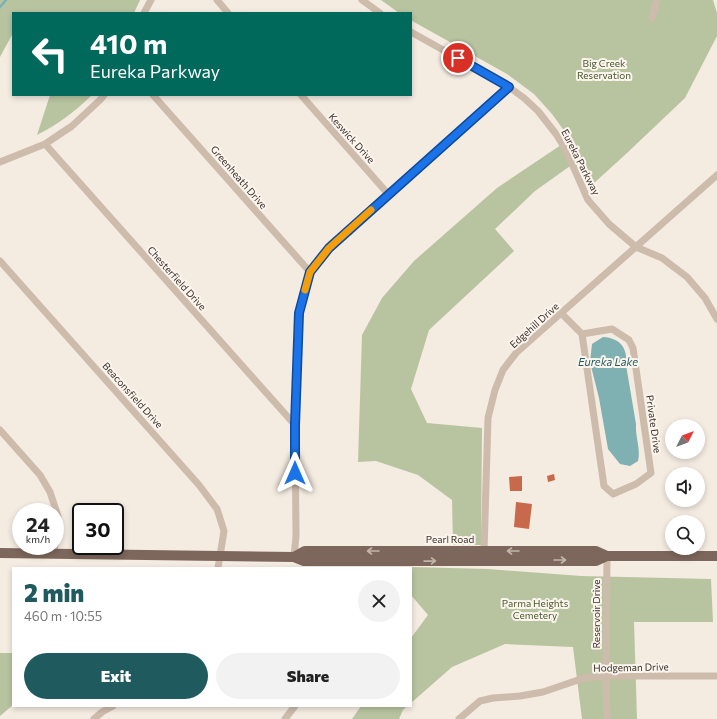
<!DOCTYPE html>
<html lang="en">
<head>
<meta charset="utf-8">
<style>
	:root { --surface:#fff; --page:#f2f2f2; --text:#222; --muted:#767676; --accent:#1f5a5e }
	body { margin:0; font-family:Commissioner,sans-serif; background:var(--page); color:var(--text); height:100vh; display:flex; flex-direction:column; font-size:15px; white-space:nowrap }
	* { box-sizing:border-box; margin:0 }
	p { font-size:13px; color:var(--muted) }
	.icon { flex:none; width:22px; height:22px; fill:none; stroke:currentColor; stroke-width:2; stroke-linecap:round; stroke-linejoin:round }
	.map { position:relative; flex:1; overflow:hidden }
	.panel { position:absolute; left:12px; top:567px; width:400px; height:140px; display:flex; flex-direction:column; background:var(--surface); border-radius:0px; box-shadow:0 2px 6px #0003 }
	.panel>* { flex:none }
	.top-card { position:absolute; left:12px; top:12px; width:400px; height:84px; border-radius:0px; box-shadow:0 2px 6px #0003; background:#00695c; color:#fff; overflow:hidden }
	.needle { width:26px; rotate:48deg }
	.buttons { position:absolute; left:665px; top:419px; display:grid; gap:8px }
	.buttons a { display:grid; place-items:center; width:40px; height:40px; border-radius:50%; background:var(--surface); box-shadow:0 2px 6px #0003; font-size:20px }
	.speed { position:absolute; left:12px; top:503px; display:flex; gap:8px; font-size:20px; font-weight:700; text-align:center }
	.speed>* { display:grid; place-content:center; width:52px; height:52px; border-radius:50%; background:var(--surface); box-shadow:0 2px 6px #0003; line-height:1 }
	.speed small { font-size:10px; font-weight:400 }
	.speed .limit { border:2px solid #111; border-radius:6px; background:#fff; color:#111 }
	.pin { position:absolute; display:grid; place-items:center; width:34px; height:34px; color:#fff; margin:-17px; border:2px solid #fff; border-radius:50%; box-shadow:0 1px 4px #0007 }
	.me { position:absolute; width:44px; margin:-22px; rotate:0deg; stroke-linejoin:round; filter:drop-shadow(0 0 3px #0008) }
	.turn { display:flex; align-items:center; gap:14px; height:84px; padding:0 12px; font-size:18px }
	.turn .icon { width:52px; height:52px; stroke-width:2.5 }
	.turn b { display:block; font-size:28px; line-height:34px }
	.round { display:grid; place-items:center; flex:none; width:42px; height:42px; border-radius:21px; background:var(--page) }
	.summary { display:flex; align-items:center; justify-content:space-between; height:68px; padding:0 12px }
	h1 { font-size:24px; font-weight:800; line-height:30px; color:var(--accent) }
	.button { display:flex; gap:8px; margin-top:auto; padding:8px 12px }
	.button a { flex:1; height:46px; border-radius:24px; background:var(--accent); color:#fff; font-size:16px; font-weight:800; line-height:46px; text-align:center }
	.button a+a { background:var(--page); color:var(--text) }
	.map>svg:first-child { display:block }
	.green { fill:#b8c4a0 }
	.water { fill:#7fb0b2 }
	.lines { fill:none; stroke-linecap:round; stroke-linejoin:round }
	.stream { stroke:#7fb0b2; stroke-width:2.5 }
	.building { fill:#c8694b }
	.street { stroke:#cdbbac; stroke-width:7 }
	.primary { stroke:#7d675c; stroke-width:10 }
	.oneway { stroke:#c2b5ac }
	.route-casing { stroke:#114b97; stroke-width:10 }
	.route { stroke:#1a73e8; stroke-width:7 }
	.slow { stroke:#f59e0b; stroke-width:7 }
	.labels { text-anchor:middle; dominant-baseline:central; stroke-width:4; stroke-linejoin:round; paint-order:stroke }
	.park-label { font-size:10px; fill:#4a5a2e; stroke:#fbf5ee }
	.street-label { font-size:10px; fill:#3b302b; stroke:#fbf5ee }
	.water-label { font-size:11px; font-style:italic; fill:#1f5a5e; stroke:#fbf5ee }
</style>
</head>
<body>
<div class="map">
<svg width="717" height="719" viewBox="0 0 717 719">
	<rect width="100%" height="100%" fill="#f4ebe1"/>
	<path class="green" d="M0 0H140L134 13H13V33L0 57Z
		M381 0H713L717 13V36L685 98 627 153 593 184 580 159 535 191 495 229 514 251 429 330 411 389 427 423 482 428 481 545H453L452 500 418 475 376 461 358 462 362 335 382 298 414 261 497 188 570 139 552 114 534 94 507 74 414 22 411 20V13H399Z
		M50 95H92C74 112 59 124 37 135Z
		M411 567 488 569 581 576 711 579 713 622H634L637 719H582L573 647 505 644 452 667 411 703V638L428 615 411 595 410 568Z
		M0 653H13V705L0 716Z
		M361 706H407L403 710 399 719H352Z"/>
	<path class="water" d="M603 337C620 338 628 348 626 365L636 424C635 437 641 449 638 461L630 466 620 464 608 449 599 398 590 362 592 344Z"/>
	<g class="lines">
		<path class="stream" d="M0 7 6 0"/>
	</g>
	<path class="building" d="M554 474 555 480 548 482 547 476Z
		M522 476V491H510L509 477Z
		M516 502 532 504 529 529 514 527Z"/>
	<g class="lines">
		<path class="street" d="M217 0 228 13
			M362 0 380 13
			M144 13 151 0
			M652 18 657 0
			M411 32 509 87 524 98 538 111 556 134 566 150 588 200 609 224 636 247 662 258 687 277 705 298 717 319
			M153 95 310 272
			M301 95 389 195
			M45 144 295 425
			M0 162 45 144 72 126 100 100 104 95
			M0 261 199 485 217 509 224 531 218 568
			M561 313 582 334 604 486 613 494 636 484 651 473 633 348 629 340 612 329 582 334
			M0 430 40 475 50 492 58 516 54 553
			M484 551 488 418 495 390 503 370 516 353 717 175
			M607 556 606 676 607 719
			M294 557 296 536 295 425 299 313 310 272 329 248 509 87
			M94 719 102 712 113 706
			M285 719 295 706
			M459 719 480 701 493 698 520 696 543 692 584 678 606 676H717"/>
		<path class="primary" d="M0 553 294 557 304 561H596L607 556H717
			M294 557 305 551H596L607 556"/>
	</g>
	<defs><path id="oneway-shaft" d="M-6 0H5M1.5-3L5.5 0L1.5 3" fill="none" stroke-width="1.6" stroke-linecap="round" stroke-linejoin="round"/></defs>
	<g class="oneway">
		<use href="#oneway-shaft" transform="translate(373 551) rotate(-180)"/>
		<use href="#oneway-shaft" transform="translate(513 551) rotate(-180)"/>
		<use href="#oneway-shaft" transform="translate(560 560)"/>
		<use href="#oneway-shaft" transform="translate(430 561) rotate(-1)"/>
	</g>
	<g class="lines">
		<g class="route-casing">
			<path id="route" d="M295 473V425L299 313 310 272 329 248 509 87 458 58"/>
		</g>
		<use href="#route" class="route"/>
		<path class="slow" d="M305 290 310 272 329 248 371 210"/>
	</g>
	<g class="labels">
		<g class="park-label">
			<text x="604" y="63">Big Creek<tspan x="604" dy="12">Reservation</tspan></text>
			<text x="535" y="603">Parma Heights<tspan x="535" dy="12">Cemetery</tspan></text>
		</g>
		<g class="street-label">
			<text transform="translate(352 138) rotate(48)">Keswick Drive</text>
			<text transform="translate(581 162) rotate(63)">Eureka Parkway</text>
			<text transform="translate(239 177) rotate(49)">Greenheath Drive</text>
			<text transform="translate(177 278) rotate(48)">Chesterfield Drive</text>
			<text transform="translate(534 325) rotate(-42)">Edgehill Drive</text>
			<text transform="translate(133 395) rotate(48)">Beaconsfield Drive</text>
			<text transform="translate(654 424) rotate(82)">Private Drive</text>
			<text x="450" y="539">Pearl Road</text>
			<text transform="translate(596 614) rotate(-90)">Reservoir Drive</text>
			<text transform="translate(631 667) rotate(-1)">Hodgeman Drive</text>
		</g>
		<g class="water-label">
			<text x="608" y="361">Eureka Lake</text>
		</g>
	</g>
</svg>
<div class="buttons">
<a><svg class="needle" viewBox="-14 -14 28 28"><path d="M0-13l5 13h-10z" fill="#e53935"/><path d="M0 13l5-13h-10z" fill="#767676"/></svg></a>
<a><svg class="icon" aria-label="sound" viewBox="0 0 24 24"><path d="M4 9h4l5-4v14l-5-4H4zM17 9q2 3 0 6"/></svg></a>
<a><svg class="icon" aria-label="search" viewBox="0 0 24 24"><circle cx="10" cy="10" r="6"/><path d="M15 15l6 6"/></svg></a>
</div>
<div class="speed"><div>24<small>km/h</small></div><div class="limit">30</div></div>
<div class="pin" style="left:458px;top:58px;background:#d93025"><svg class="icon" aria-label="arrive" viewBox="0 0 24 24"><path d="M6 21V4h12l-3 4 3 4H6"/></svg></div>
<svg class="me" style="left:295px;top:473px" viewBox="-20 -20 40 40"><path d="M0-17L14 15 0 8-14 15z" fill="#1a73e8" stroke="#fff" stroke-width="4"/></svg>
<div class="top-card">
<div class="turn"><svg class="icon" aria-label="left" viewBox="0 0 24 24"><path d="M17 20v-9H6M10 6l-5 5 5 5"/></svg><div><b>410 m</b>Eureka Parkway</div></div>
</div>
<section class="panel">
<div class="summary"><div><h1>2 min</h1><p>460 m · 10:55</p></div><a class="round"><svg class="icon" aria-label="close" viewBox="0 0 24 24"><path d="M6 6l12 12M18 6L6 18"/></svg></a></div>
<div class="button"><a>Exit</a><a>Share</a></div>
</section>
</div>
</body>
</html>
